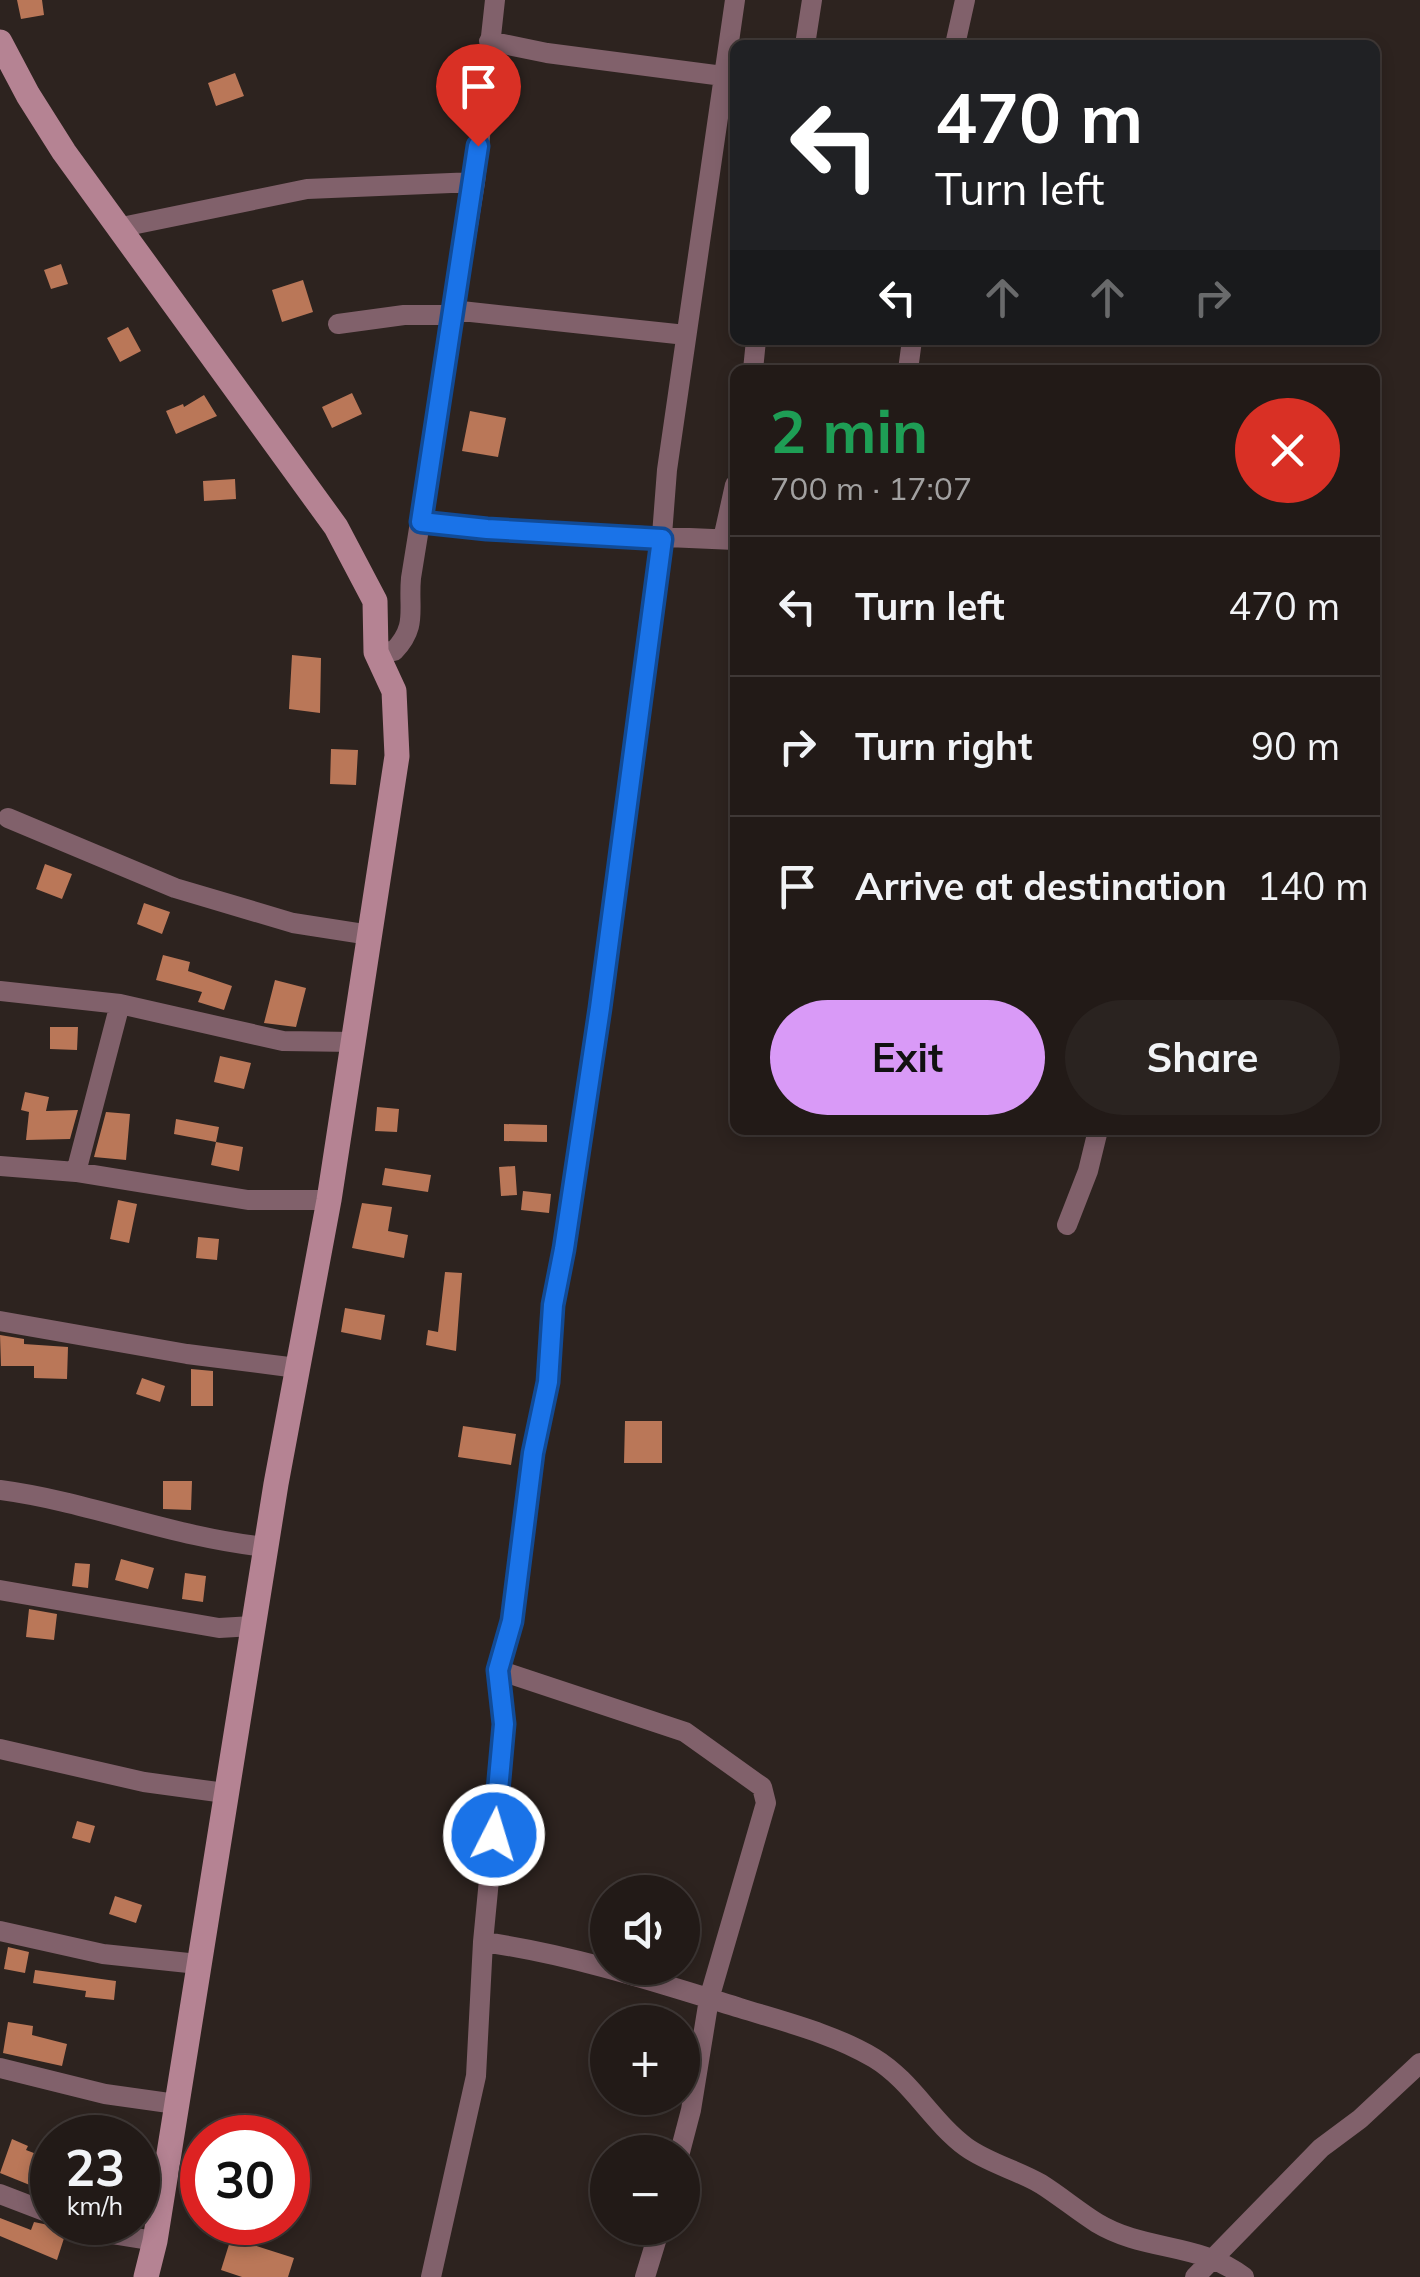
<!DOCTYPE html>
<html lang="en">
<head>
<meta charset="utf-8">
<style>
	:root { --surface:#221a17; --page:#2a2320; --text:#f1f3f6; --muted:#a2a1a1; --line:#3f3836; --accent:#d99af7 }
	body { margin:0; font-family:Mulish,sans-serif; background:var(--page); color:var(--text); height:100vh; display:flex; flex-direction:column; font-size:38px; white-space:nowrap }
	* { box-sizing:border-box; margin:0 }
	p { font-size:32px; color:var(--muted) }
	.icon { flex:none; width:55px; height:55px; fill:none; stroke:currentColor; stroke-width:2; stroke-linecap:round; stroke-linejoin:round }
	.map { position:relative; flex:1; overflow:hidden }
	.drawer { position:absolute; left:730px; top:365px; width:650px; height:770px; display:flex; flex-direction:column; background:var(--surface); border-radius:15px; box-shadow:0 5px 15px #0003,0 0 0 2px var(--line) }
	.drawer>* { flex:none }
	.guide { position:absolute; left:730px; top:40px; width:650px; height:305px; border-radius:15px; box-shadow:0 5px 15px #0003,0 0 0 2px var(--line); background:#202124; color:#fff; overflow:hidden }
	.buttons { position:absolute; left:590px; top:1875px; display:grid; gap:20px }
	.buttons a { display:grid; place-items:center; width:110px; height:110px; border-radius:50%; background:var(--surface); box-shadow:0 5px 15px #0003,0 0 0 2px var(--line); font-size:50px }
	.speed { position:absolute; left:30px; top:2115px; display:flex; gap:20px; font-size:50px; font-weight:700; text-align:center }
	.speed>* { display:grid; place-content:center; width:130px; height:130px; border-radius:50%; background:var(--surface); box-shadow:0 5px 15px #0003,0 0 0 2px var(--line); line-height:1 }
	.speed small { font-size:25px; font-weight:400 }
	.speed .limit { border:15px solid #d22; background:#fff; color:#111 }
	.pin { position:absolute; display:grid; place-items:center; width:85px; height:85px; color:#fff; margin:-102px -42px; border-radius:50% 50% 50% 0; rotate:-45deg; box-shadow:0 0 10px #0007 }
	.pin .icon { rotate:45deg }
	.me { position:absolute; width:110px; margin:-55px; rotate:5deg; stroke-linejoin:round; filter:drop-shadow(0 0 8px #0008) }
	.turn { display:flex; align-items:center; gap:35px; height:210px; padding:0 40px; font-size:45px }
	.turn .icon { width:130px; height:130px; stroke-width:2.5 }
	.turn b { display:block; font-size:70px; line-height:85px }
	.lanes { display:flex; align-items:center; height:95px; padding:0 40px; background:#0003; justify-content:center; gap:50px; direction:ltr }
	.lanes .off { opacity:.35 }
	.round { display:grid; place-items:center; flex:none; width:105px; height:105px; border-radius:52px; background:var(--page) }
	.head { display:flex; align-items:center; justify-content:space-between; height:170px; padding:0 40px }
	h1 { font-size:60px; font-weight:700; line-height:75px; color:#1e9e55 }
	.cta { display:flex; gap:20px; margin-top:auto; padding:20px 40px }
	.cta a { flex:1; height:115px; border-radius:60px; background:var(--accent); color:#111; font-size:40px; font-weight:700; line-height:115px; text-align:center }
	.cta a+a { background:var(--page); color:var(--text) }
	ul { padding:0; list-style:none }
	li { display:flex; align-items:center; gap:30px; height:140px; padding:0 40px; border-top:2px solid var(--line) }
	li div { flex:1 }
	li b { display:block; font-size:38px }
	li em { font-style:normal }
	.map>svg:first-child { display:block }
	.building { fill:#ba7758 }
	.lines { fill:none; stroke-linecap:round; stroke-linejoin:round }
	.street { stroke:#81616b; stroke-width:20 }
	.secondary { stroke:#b58393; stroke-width:25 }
	.route-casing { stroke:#114b97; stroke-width:25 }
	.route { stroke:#1a73e8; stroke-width:18 }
</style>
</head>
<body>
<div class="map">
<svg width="1420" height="2277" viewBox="0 0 1420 2277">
	<rect width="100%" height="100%" fill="#2d231f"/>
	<path class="building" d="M17 0H42L44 15 21 19Z
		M235 73 244 96 216 106 208 83Z
		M61 264 68 284 51 289 44 270Z
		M303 280 313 312 282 322 272 290Z
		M128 327 141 351 120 362 107 338Z
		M352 393 362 414 332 428 322 407Z
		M204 395 217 416 176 434 166 411 183 404 184 407Z
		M470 411 506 418 498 457 462 451Z
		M235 479 236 499 204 501 203 481Z
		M292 655 321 658 320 713 289 709Z
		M331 749 358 750 356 785 330 784Z
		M45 864 72 874 62 899 36 889Z
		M144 903 170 912 162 934 137 924Z
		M163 955 190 962 188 971 232 986 224 1010 198 1002 202 992 156 980Z
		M275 980 306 988 296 1027 264 1023Z
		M50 1027H78L77 1050 50 1049Z
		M220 1056 251 1063 244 1089 214 1082Z
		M25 1092 49 1097 46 1111 78 1110 70 1139 26 1140 29 1112 21 1110Z
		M377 1107 399 1109 397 1132 375 1131Z
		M106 1112 130 1114 126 1160 94 1157Z
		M176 1119 219 1127 216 1142 174 1134Z
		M504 1124 547 1125V1142L504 1141Z
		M216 1142 243 1147 239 1171 211 1165Z
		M515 1166 517 1195 501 1196 499 1167Z
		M385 1168 431 1175 428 1192 382 1185Z
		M523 1191 551 1194 549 1213 521 1210Z
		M118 1200 137 1204 129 1243 110 1239Z
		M362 1203 392 1207 388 1231 408 1235 404 1258 352 1248Z
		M198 1237 219 1239 217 1260 196 1258Z
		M445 1272 462 1273 456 1351 426 1345 428 1330 438 1332Z
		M345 1308 385 1315 381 1340 341 1332Z
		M0 1335 24 1339V1344L68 1347 67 1379 34 1378V1366H1Z
		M191 1369 213 1371V1406H191Z
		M142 1378 165 1386 160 1402 136 1394Z
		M625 1421H662V1463H624Z
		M463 1426 516 1434 511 1465 458 1457Z
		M163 1481H192L191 1510 163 1509Z
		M121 1559 154 1568 148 1589 115 1580Z
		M75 1563 90 1564 88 1588 72 1586Z
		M185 1573 206 1576 203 1602 182 1599Z
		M29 1609 57 1614 54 1640 26 1637Z
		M77 1821 95 1826 90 1843 72 1838Z
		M115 1896 142 1905 136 1923 109 1914Z
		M8 1947 29 1952 25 1973 4 1969Z
		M35 1970 116 1981 114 2000 85 1997 86 1991 33 1983Z
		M8 2022 33 2026 32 2035 67 2044 62 2066 3 2053Z
		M12 2139 28 2146 26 2150 52 2160V2194L0 2173Z
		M0 2218 31 2230 34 2222 63 2228 66 2232 57 2260 0 2236Z
		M231 2238 294 2258 288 2277H242L221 2270Z"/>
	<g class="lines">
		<path class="street" d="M489 41 547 53 723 76
			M805 45 812 0
			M955 45 965 0
			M117 228 307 189 475 182
			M338 324 404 315H450L452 310 686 335
			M753 370 756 340
			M908 370 912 340
			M421 522 487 529 735 540
			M723 539 735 485
			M376 652 394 651C418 626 408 610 411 578L475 182 495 0
			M8 818 175 888 293 923 370 935
			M0 991 120 1004 283 1041 354 1042
			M0 1166 76 1172 248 1200H329
			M76 1172 120 1004
			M1067 1225 1088 1171 1098 1130
			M0 1321 187 1354 297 1368
			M0 1490C90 1502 175 1538 266 1547
			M0 1590 219 1628 253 1626
			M498 1670 685 1732 762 1787 766 1803 709 1999 691 2110 680 2152
			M0 1749 144 1782 225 1793
			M0 1931 103 1954 198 1964
			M483 1942C570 1954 656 1982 740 2008 785 2022 834 2034 874 2058 912 2081 931 2121 966 2147 988 2163 1017 2170 1041 2184 1060 2196 1078 2211 1097 2223 1145 2252 1199 2242 1244 2277
			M0 2068 105 2094 176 2104
			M0 2194 52 2214
			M75 2222 105 2233 155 2241
			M431 2277 476 2076 483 1942 504 1724 498 1670 513 1621 533 1453 548 1381 553 1305 573 1189 626 819 660 561 667 470 735 0
			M645 2277 660 2228
			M1195 2277 1321 2148 1360 2119 1420 2063"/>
		<path class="secondary" d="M0 42 28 95 64 152 336 527 375 601 376 652 394 691 397 756 329 1200 276 1484 155 2241 146 2277"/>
	</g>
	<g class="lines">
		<g class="route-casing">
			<path id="route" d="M478 146 421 522 487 529 662 539 600 1008 564 1249 553 1305 548 1382 533 1453 512 1621 498 1670 504 1724 494 1835"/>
		</g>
		<use href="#route" class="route"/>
	</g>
</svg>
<div class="buttons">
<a><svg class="icon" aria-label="sound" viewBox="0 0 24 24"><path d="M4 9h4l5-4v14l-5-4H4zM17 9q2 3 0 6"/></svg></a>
<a>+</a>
<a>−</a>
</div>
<div class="speed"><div>23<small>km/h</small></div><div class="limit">30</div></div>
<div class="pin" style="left:478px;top:146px;background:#d93025"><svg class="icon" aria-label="arrive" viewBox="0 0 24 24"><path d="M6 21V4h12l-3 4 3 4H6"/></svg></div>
<svg class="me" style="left:494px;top:1835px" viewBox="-20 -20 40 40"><circle r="17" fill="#1a73e8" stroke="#fff" stroke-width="3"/><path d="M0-11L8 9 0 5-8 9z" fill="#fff"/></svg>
<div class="guide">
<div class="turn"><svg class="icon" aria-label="left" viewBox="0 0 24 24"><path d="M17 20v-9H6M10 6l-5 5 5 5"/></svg><div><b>470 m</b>Turn left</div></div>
<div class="lanes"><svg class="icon" aria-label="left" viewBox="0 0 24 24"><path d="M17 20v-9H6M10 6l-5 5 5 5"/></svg><svg class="icon off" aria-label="ahead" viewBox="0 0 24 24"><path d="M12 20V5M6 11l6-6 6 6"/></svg><svg class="icon off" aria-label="ahead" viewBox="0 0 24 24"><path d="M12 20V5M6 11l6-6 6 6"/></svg><svg class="icon off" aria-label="right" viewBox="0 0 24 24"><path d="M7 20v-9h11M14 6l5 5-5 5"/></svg></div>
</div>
<section class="drawer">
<div class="head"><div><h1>2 min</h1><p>700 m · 17:07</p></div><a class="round" style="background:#d93025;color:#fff"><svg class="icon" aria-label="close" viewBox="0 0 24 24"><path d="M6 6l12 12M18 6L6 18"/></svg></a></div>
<ul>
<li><svg class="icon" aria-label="left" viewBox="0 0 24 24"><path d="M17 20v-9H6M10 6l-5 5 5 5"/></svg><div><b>Turn left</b></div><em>470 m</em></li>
<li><svg class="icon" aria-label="right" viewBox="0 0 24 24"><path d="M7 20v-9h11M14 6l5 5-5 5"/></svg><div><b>Turn right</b></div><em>90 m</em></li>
<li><svg class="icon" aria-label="arrive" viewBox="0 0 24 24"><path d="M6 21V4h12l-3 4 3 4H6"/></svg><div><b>Arrive at destination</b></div><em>140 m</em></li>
</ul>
<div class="cta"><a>Exit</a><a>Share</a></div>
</section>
</div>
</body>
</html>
